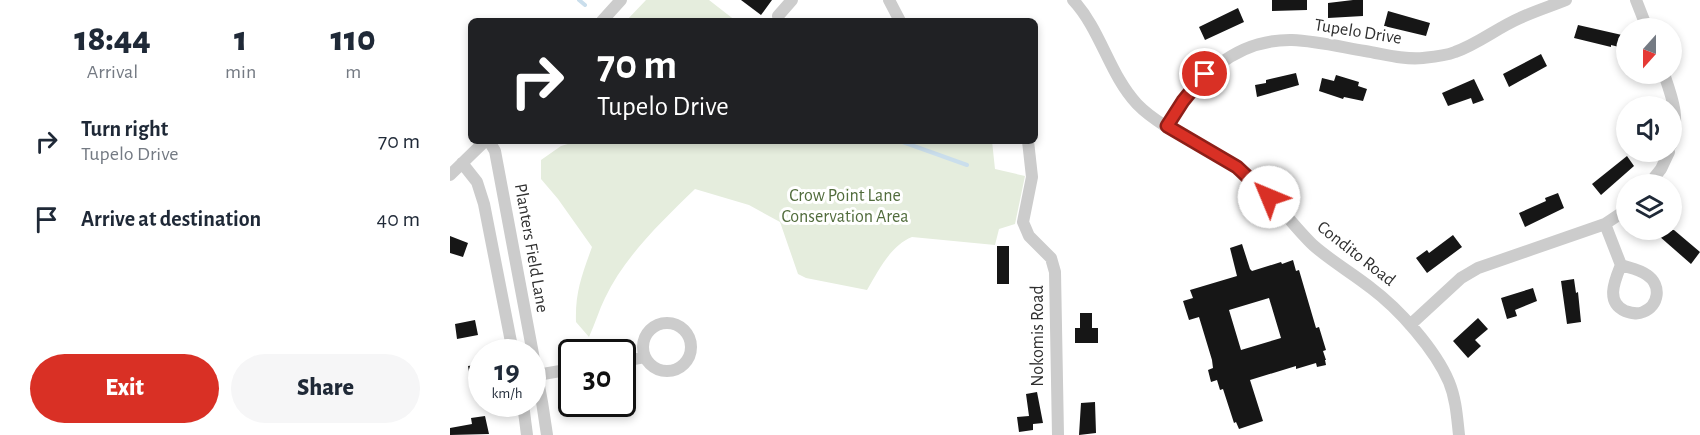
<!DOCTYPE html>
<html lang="en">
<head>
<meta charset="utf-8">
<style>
	:root { --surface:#fff; --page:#f6f6f7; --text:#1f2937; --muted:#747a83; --accent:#d93025 }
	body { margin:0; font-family:"Alegreya Sans",sans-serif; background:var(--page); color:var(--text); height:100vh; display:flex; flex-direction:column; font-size:22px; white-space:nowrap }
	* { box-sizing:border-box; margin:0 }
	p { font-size:20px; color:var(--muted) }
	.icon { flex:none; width:33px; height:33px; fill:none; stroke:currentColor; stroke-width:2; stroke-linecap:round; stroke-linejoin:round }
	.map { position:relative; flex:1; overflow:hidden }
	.drawer { display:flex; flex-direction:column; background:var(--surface); width:450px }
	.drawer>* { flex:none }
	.banner { position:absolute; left:18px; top:18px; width:570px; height:126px; border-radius:9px; box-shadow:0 3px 9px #0003; background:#202124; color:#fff; overflow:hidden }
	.needle { width:39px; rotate:201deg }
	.controls { position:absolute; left:1166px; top:18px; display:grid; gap:12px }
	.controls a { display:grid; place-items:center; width:66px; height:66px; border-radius:50%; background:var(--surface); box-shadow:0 3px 9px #0003; font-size:30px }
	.speed { position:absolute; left:18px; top:339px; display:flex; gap:12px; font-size:30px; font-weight:700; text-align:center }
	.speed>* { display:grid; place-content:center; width:78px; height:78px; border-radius:50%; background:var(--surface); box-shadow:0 3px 9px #0003; line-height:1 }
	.speed small { font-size:15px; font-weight:400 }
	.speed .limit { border:3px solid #111; border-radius:9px; background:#fff; color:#111 }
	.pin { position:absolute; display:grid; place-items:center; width:51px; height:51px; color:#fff; margin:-26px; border:3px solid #fff; border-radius:50%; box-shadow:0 2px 6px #0007 }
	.me { position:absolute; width:66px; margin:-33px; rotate:315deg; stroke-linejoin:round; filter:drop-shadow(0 0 4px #0008) }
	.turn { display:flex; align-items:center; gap:21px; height:126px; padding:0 30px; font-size:27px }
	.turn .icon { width:78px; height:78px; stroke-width:2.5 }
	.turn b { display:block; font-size:42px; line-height:51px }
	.eta { display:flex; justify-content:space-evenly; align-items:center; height:102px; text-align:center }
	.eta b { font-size:36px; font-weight:800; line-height:42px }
	.button { display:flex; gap:12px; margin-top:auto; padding:12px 30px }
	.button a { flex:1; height:69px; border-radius:36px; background:var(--accent); color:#fff; font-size:24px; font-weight:800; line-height:69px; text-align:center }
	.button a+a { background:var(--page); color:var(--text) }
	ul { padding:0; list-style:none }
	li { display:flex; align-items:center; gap:18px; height:78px; padding:0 30px }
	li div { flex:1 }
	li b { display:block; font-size:22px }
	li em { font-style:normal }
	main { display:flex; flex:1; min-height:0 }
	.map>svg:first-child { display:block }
	.green { fill:#e5eddd }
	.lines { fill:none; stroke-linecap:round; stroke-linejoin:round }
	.stream { stroke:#cadeec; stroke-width:4 }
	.building { fill:#161616; fill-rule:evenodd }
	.minor { stroke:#ccc; stroke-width:12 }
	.route-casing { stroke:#8d1f18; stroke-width:15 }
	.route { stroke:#d93025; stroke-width:10 }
	.labels { text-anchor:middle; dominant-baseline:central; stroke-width:6; stroke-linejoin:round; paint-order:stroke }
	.street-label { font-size:18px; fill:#2f2f2f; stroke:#fff }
	.park-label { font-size:18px; fill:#516c3c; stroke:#fff }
</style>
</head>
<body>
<main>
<section class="drawer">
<div class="eta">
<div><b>18:44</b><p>Arrival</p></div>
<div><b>1</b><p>min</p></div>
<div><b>110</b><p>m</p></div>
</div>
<ul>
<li><svg class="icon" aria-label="right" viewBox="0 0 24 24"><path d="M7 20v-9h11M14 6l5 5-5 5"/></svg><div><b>Turn right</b><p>Tupelo Drive</p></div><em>70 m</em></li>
<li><svg class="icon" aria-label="arrive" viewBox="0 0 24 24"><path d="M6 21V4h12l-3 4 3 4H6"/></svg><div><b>Arrive at destination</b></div><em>40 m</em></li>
</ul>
<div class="button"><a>Exit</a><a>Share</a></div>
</section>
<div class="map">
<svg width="1250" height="435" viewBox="0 0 1250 435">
	<rect width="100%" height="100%" fill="#fff"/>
	<path class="green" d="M196 0H259L286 21H176Z
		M128 141H542L545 169 575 176 565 224 549 229 545 245 462 237C440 246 429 270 417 290L356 278 348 274 330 222 299 205 245 189C212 221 175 256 155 298 149 310 145 324 139 337L126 322C125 292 132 275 142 247L108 199 91 179V160L111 146Z"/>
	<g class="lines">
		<path class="stream" d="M129 0 135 5
			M450 141 517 165"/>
	</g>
	<path class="building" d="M291 0H322L311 15Z
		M822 0H857V10L822 11Z
		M903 0H913V16L878 18V3Z
		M788 8 794 22 755 40 749 27Z
		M938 11 980 23 976 36 934 26Z
		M1128 25 1172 35 1169 47 1161 45V47L1124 38Z
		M1091 54 1097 66 1059 87 1053 74Z
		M846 73 849 85 807 97 805 85 816 83V80Z
		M886 75 909 82 908 86 917 89 913 101 894 97 893 99 869 91 872 78 884 81Z
		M1024 79 1034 100 1023 104 1021 98 998 106 992 93Z
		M1177 156 1184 166 1151 195 1142 184Z
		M1108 193 1114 208 1075 227 1069 213 1096 201 1095 198Z
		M1215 230H1224L1250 252 1241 264 1209 236Z
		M1003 235 1012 247 977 273 966 258 977 250 979 253Z
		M0 236 18 243 13 257 0 253Z
		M792 244 800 269 802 271 831 262 832 264 843 260 846 271 849 270 866 328 869 327 876 350 873 351 876 360H875L876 365 867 367 866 363 846 369V366L800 380 813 421 789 429 786 422 784 423 773 389 770 390 767 380 761 382 758 370 763 368 762 360 749 317 739 320 733 301 743 298 740 290 787 276 780 248ZM819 298 831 338 791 350 779 310Z
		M547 246H559V284H547Z
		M1124 279 1126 293 1128 292 1131 322 1117 324 1111 281Z
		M1083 288 1087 301 1065 310 1067 316 1057 319 1051 298Z
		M630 313H642V328H648V343H625V328H630Z
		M1028 318 1038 329 1025 340 1031 346 1018 358 1003 341Z
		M25 320 28 335 7 339 5 324Z
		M32 364V387L22 389 18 366Z
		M587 392 593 423 583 424V430L569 432 567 417 579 416 576 394Z
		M645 402 646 433 629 435 631 403Z
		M35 416 39 434 0 435V428L22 424 21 418Z"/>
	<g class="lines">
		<path class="minor" d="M439 0 450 21
			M623 0C651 30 659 74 687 104 712 130 757 146 787 167 817 187 837 220 863 245 881 261 902 273 921 288 949 309 985 349 999 382 1006 399 1007 417 1009 435
			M1186 0 1197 28
			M328 16 342 0
			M152 21 171 0
			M1214 74C1223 100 1230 118 1221 145
			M717 126C746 79 783 39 842 40 867 41 891 47 915 51 934 54 953 60 973 58 983 57 995 56 1005 52 1028 44 1047 28 1070 18 1085 11 1101 6 1116 0
			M39 141 45 151 92 402 97 435
			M578 141 582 177 573 222 579 236 601 258 605 272 608 435
			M12 163 27 182 34 204 63 352
			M0 175 35 141
			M1199 184 1211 169 1219 152
			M1155 224 1171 265C1180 268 1189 269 1197 275 1212 285 1209 306 1193 312 1187 315 1181 313 1175 311 1155 302 1165 280 1171 265
			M193 347a24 24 0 1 1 48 0a24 24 0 1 1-48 0Z
			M960 325 1011 278 1028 268 1155 224 1176 210
			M172 361 195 357
			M87 375 122 369
			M73 404 77 435"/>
	</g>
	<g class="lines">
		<g class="route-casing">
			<path id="route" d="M755 74 733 101 717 126 787 167 819 197"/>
		</g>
		<use href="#route" class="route"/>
	</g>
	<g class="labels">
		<g class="street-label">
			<text transform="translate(908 32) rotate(9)">Tupelo Drive</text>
			<text transform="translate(81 248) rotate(80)">Planters Field Lane</text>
			<text transform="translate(906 254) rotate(38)">Condito Road</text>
			<text transform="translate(588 336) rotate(-90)">Nokomis Road</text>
		</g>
		<g class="park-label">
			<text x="395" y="196">Crow Point Lane<tspan x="395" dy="21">Conservation Area</tspan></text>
		</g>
	</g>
</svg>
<div class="controls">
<a><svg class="needle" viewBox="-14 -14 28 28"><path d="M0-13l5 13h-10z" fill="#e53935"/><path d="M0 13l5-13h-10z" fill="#747a83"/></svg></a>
<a><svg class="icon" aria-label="sound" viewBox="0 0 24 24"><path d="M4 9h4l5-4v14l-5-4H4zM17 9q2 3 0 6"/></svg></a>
<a><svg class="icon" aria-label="layers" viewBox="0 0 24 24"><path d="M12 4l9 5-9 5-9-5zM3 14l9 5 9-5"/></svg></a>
</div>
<div class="speed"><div>19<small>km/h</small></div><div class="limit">30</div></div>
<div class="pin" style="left:755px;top:74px;background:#d93025"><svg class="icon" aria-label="arrive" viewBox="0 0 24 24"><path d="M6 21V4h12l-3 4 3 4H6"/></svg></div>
<svg class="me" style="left:819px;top:197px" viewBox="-20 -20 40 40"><circle r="19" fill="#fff"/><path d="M0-13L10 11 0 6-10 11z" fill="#d93025"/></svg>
<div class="banner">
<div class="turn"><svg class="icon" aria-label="right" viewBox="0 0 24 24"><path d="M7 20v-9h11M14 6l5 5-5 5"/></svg><div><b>70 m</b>Tupelo Drive</div></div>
</div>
</div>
</main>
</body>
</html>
